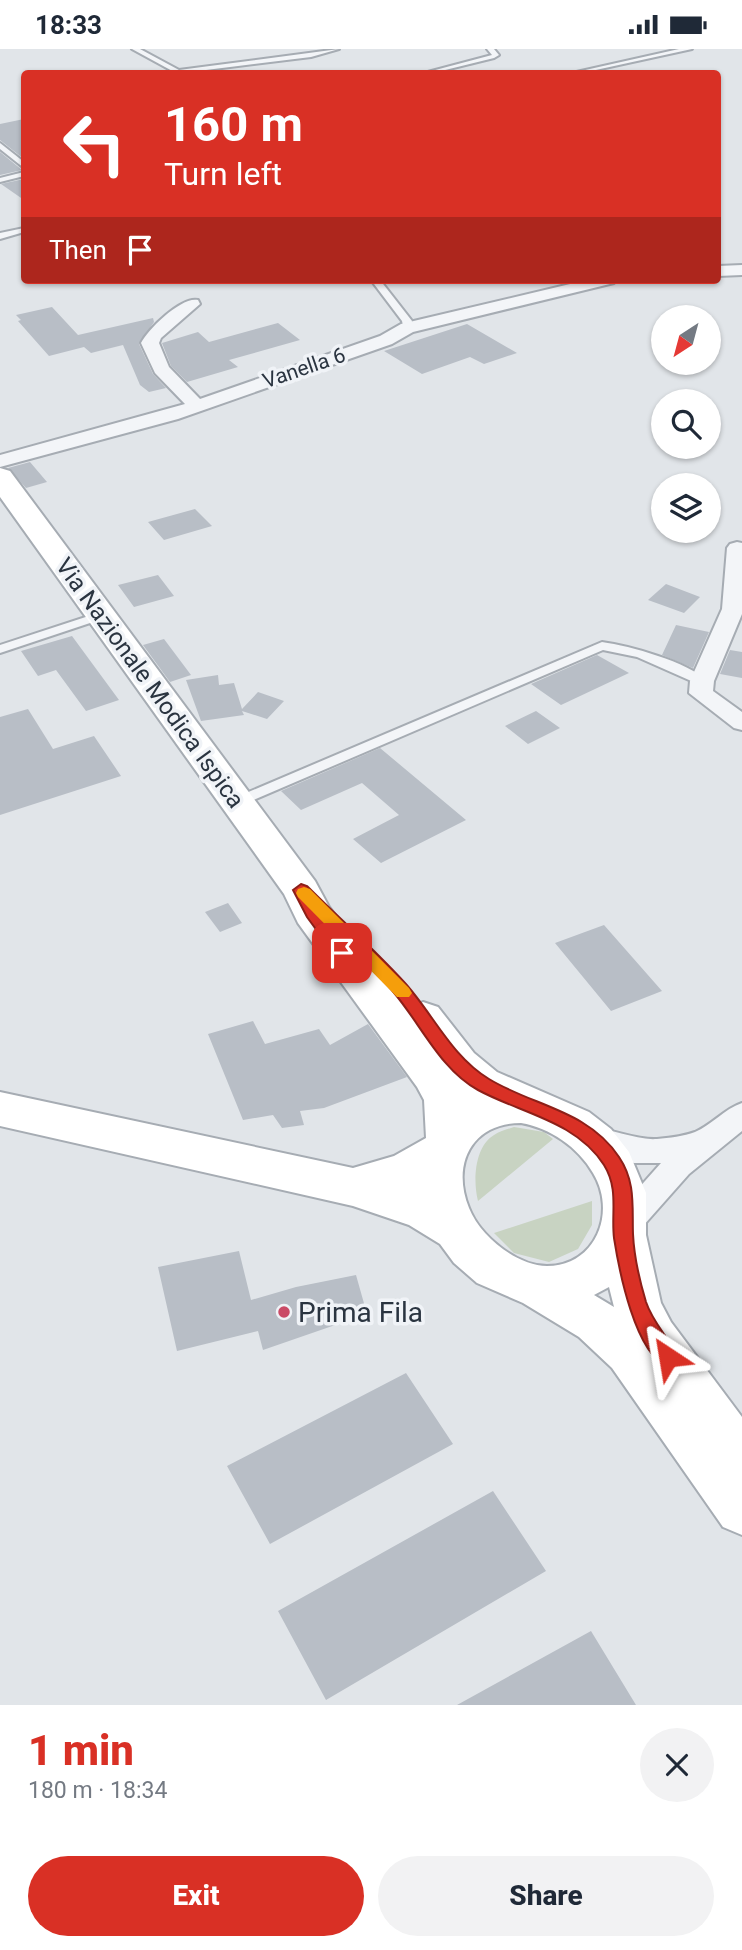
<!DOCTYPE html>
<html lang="en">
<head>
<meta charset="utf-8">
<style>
	:root { --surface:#fff; --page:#f2f2f3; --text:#1f2937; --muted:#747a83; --accent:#d93025 }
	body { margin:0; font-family:Roboto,sans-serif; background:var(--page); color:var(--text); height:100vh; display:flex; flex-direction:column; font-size:26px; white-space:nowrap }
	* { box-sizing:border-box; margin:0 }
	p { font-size:23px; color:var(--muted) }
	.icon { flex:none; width:38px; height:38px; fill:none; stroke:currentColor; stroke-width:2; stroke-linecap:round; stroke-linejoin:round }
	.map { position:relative; height:1656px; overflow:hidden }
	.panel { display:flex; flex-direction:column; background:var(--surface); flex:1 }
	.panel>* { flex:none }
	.top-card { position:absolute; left:21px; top:21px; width:700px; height:214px; border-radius:7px; box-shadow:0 2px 5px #0004; background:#d93025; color:#fff; overflow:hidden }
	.needle { width:46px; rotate:216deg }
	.controls { position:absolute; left:651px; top:256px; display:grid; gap:14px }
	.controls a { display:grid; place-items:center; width:70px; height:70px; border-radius:50%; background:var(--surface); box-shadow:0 2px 5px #0004; font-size:35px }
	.pin { position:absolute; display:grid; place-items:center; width:60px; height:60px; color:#fff; margin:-30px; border-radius:14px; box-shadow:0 4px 10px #0006 }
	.me { position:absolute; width:77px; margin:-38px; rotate:327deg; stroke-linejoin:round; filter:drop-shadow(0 0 5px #0008) }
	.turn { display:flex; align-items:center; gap:24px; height:147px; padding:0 28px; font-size:32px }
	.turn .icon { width:91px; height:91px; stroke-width:2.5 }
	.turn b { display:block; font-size:49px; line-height:60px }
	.then { display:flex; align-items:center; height:66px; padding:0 28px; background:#0003; gap:14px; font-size:26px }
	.round { display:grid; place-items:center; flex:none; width:74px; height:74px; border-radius:37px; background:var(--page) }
	.head { display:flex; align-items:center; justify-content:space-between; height:119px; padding:0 28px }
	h1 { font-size:42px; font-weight:800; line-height:52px; color:var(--accent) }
	.primary-button { display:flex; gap:14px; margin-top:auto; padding:14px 28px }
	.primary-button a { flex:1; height:80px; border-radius:42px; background:var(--accent); color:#fff; font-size:28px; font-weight:800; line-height:80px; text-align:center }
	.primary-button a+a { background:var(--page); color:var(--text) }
	.status { display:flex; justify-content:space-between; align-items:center; height:49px; padding:0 35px; background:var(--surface); direction:ltr }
	.status svg { height:19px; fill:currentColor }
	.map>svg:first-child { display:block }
	.green { fill:#c8d3c2 }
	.building { fill:#b8bec6 }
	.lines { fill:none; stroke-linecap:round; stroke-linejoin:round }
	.lane-casing { stroke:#a6acb3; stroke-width:4 }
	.street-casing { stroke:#a6acb3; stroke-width:4 }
	.secondary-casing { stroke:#a6acb3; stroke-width:4 }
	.lane { fill:#f3f5f8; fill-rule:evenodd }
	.street { fill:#f3f5f8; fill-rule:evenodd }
	.secondary { fill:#fff; fill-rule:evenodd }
	.route { fill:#d93025; stroke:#8d1f18; stroke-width:2 }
	.slow { fill:#f59e0b }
	.poi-dot { fill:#ca4a66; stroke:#f0f3f7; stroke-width:2.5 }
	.labels { text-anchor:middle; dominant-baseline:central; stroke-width:7; stroke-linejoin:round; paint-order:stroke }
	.far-street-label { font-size:21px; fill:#2a3440; stroke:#f0f3f7 }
	.street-label { font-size:24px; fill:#2a3440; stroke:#f0f3f7 }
	.near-poi-label { font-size:28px; fill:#2a3440; stroke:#f0f3f7; text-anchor:start }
</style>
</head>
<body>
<div class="status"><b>18:33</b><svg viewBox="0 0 49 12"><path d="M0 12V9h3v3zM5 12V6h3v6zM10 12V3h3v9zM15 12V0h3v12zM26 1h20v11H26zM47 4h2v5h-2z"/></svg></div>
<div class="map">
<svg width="742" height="1656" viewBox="0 0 742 1656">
	<rect width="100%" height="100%" fill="#e1e5e9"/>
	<path class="green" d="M514 1078 544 1083 553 1090 478 1152C473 1133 474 1098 494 1086 500 1082 508 1080 514 1078Z
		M592 1152V1176L578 1200 549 1213 514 1204 494 1184Z"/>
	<path class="building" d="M24 70V110L0 91V75Z
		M0 103 22 121 0 126Z
		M24 130V151L1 135Z
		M52 258 78 286 153 269 154 273 139 295 153 325 166 339 149 343 140 336 123 296 91 304 84 298 49 307 18 272 21 271 16 266Z
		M278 274 300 291 229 311 238 318 187 333 171 317 162 294 198 283 209 293Z
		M467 275 517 304 484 315 470 308 422 325 384 302Z
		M30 413 47 433 26 439 8 419Z
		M195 460 212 477 164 491 148 473Z
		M158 526 174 547 134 558 118 536Z
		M666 535 700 548 684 564 648 551Z
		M676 576 709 583 693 619 662 606Z
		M72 587 119 651 86 662 56 621 38 627 21 602Z
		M164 590 191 626 170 633 143 596Z
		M730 601 742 603V629L720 625Z
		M597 606 629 624 561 656 531 635Z
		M218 626 219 636 234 634 242 660 258 643 284 652 267 670 242 662 244 666 201 672 186 631Z
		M28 660 53 700 94 687 121 727 0 766V668Z
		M536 662 560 679 528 695 505 677Z
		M380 699 466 771 381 814 353 790 399 766 362 734 301 761 281 742Z
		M228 854 242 874 220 883 205 863Z
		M604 876 662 942 611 962 555 894Z
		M253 972 265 995 319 980 330 996 368 975 407 1028 324 1059 300 1062 304 1076 282 1079 273 1066 243 1071 208 985Z
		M239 1202 251 1251 296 1238 356 1226 367 1265 263 1301 258 1282 177 1302 158 1218Z
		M406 1324 453 1395 270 1495 227 1417Z
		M493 1442 546 1522 326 1651 278 1562Z
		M591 1582 636 1656H457Z"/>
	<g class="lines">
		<g class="lane-casing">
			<path id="lane" d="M132 0H140L179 21 339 0 311 8 182 24H176Z
				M487 0H494L499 6 494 9 433 24H424L492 6Z
				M679 0H692L582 24H572Z
				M0 94 24 113V119L0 100Z
				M24 123V127L0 133V129Z
				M24 179V183L0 190V184Z
				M371 231H380L412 272 410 281H404L402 272Z
				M101 563 105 565V569L0 604V596Z
				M602 593C631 597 687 613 708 632L702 636 698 635 637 608 603 601 242 756 237 757 230 753 232 750Z"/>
		</g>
		<g class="street-casing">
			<path id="street" d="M742 216V226L718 227V217Z
				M587 231H616L614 234 413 283 392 295 178 370 0 418V406L185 355 155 324 141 294C148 280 182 247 198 251L200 255 161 289 159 294 169 318 200 350 380 287 401 275Z
				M737 493 742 494V565L714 632 713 642 742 663V681L734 679 689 644 690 632 722 560 727 499 730 495Z
				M742 1054V1082L689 1125 635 1186 624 1190 613 1186 608 1177 613 1168 661 1114H634L582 1099 578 1090 582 1081C603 1074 632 1092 657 1090 669 1089 684 1087 695 1083 712 1076 724 1060 742 1054Z"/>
		</g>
		<g class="secondary-casing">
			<path id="secondary" d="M0 419 10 422 315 832 329 858 407 961 423 953 438 958 474 1004 497 1023 589 1063 611 1080 629 1103 646 1144V1186L661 1254 671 1273 742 1368V1486L723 1478 612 1319 579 1288 523 1254 477 1234 454 1214 440 1195 409 1176 353 1157 0 1077V1043L353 1119 394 1107 426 1089 424 1051 417 1038 298 874 284 845 0 448ZM521 1074C550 1079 578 1098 593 1124 617 1163 596 1217 547 1217 517 1217 480 1187 469 1159 451 1115 472 1074 521 1074ZM609 1238 614 1258 594 1246Z"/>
		</g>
		<use href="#lane" class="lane"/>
		<use href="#street" class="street"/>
		<use href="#secondary" class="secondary"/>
	</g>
	<path class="route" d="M301 835 307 837C339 869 374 900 405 934 433 965 452 1008 489 1030 533 1057 588 1061 619 1108 636 1133 632 1158 633 1185 634 1206 640 1233 646 1253 653 1274 669 1289 678 1308L675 1315 668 1318C635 1305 619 1221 614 1189 611 1164 619 1140 604 1116 576 1072 520 1064 478 1041 441 1021 421 976 395 945 379 926 359 909 342 892L351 904 348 909H337L307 868 293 841Z"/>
	<path class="slow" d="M304 838 310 840 409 939 412 944 409 948H397L298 848 296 844 298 840Z"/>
	<circle class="poi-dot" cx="284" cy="1263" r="7"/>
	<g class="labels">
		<g class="far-street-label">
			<text transform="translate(304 319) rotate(-19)">Vanella 6</text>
		</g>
		<g class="street-label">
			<text transform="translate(150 634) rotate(54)">Via Nazionale Modica Ispica</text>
		</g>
		<g class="near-poi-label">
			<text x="298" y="1263">Prima Fila</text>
		</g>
	</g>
</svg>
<div class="controls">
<a><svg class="needle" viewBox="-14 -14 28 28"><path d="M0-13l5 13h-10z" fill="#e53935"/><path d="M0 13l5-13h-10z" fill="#747a83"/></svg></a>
<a><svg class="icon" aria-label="search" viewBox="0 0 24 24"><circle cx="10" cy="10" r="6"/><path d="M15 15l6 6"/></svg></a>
<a><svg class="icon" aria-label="layers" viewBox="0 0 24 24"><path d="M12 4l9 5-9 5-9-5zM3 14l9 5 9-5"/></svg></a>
</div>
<div class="pin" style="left:342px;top:904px;background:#d93025"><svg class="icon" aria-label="arrive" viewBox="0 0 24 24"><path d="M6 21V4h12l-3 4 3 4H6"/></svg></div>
<svg class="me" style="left:668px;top:1308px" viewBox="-20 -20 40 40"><path d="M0-17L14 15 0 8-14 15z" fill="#d93025" stroke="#fff" stroke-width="4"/></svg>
<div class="top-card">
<div class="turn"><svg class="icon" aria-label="left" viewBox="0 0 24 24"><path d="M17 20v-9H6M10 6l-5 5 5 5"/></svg><div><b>160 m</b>Turn left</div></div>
<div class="then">Then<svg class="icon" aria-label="arrive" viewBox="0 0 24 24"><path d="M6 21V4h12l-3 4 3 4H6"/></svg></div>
</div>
</div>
<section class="panel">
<div class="head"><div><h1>1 min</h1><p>180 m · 18:34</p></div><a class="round"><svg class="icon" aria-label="close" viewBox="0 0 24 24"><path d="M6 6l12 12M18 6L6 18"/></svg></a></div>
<div class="primary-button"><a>Exit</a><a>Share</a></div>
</section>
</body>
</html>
